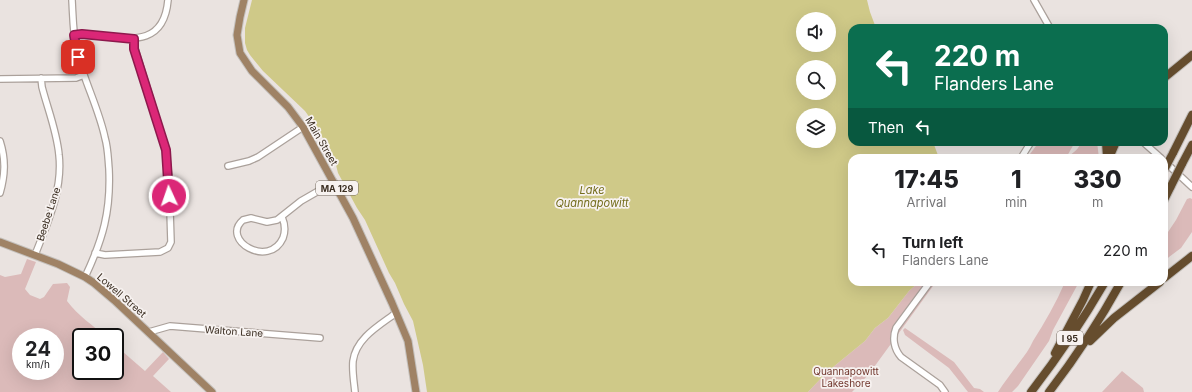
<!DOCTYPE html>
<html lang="en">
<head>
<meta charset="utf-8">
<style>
	:root { --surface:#fff; --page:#f6f6f6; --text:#202124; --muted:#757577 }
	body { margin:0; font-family:Inter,sans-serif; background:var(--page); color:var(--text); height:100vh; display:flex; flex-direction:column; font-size:15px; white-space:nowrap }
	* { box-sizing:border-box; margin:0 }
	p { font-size:13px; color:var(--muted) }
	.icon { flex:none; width:22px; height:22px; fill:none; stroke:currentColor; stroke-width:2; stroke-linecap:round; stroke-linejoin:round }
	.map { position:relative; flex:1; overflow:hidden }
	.panel { position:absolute; left:848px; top:154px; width:320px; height:132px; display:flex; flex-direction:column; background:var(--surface); border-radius:12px; box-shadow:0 4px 16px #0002 }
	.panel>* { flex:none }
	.banner { position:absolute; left:848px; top:24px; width:320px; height:122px; border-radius:12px; box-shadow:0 4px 16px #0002; background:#0b6e4f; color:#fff; overflow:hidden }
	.controls { position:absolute; left:796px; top:12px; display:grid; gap:8px }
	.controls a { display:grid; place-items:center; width:40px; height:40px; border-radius:50%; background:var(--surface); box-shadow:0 4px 16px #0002; font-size:20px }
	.speed { position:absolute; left:12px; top:328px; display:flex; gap:8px; font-size:20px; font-weight:700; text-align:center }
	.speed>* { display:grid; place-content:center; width:52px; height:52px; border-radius:50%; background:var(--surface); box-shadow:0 4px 16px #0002; line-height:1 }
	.speed small { font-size:10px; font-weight:400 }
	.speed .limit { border:2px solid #111; border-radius:6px; background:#fff; color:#111 }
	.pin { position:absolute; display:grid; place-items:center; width:34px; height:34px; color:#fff; margin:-17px; border-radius:8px; box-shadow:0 2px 6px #0006 }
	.me { position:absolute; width:44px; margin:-22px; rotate:357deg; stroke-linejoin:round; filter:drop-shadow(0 0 3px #0008) }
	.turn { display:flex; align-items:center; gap:14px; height:84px; padding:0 20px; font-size:18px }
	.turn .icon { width:52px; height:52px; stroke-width:2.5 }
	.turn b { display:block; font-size:28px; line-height:34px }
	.then { display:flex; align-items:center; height:38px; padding:0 20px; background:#0003; gap:8px; font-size:15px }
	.eta { display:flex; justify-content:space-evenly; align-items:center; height:68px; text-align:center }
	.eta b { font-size:24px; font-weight:800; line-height:28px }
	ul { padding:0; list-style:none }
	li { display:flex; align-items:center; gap:12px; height:56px; padding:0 20px }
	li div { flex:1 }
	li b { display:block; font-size:15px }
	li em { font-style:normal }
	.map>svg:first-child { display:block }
	.green { fill:#dbbab9; fill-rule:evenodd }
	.water { fill:#cfc988; fill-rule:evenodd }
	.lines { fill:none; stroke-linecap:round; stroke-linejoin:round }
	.minor-casing { stroke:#aba19b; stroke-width:8 }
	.major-casing { stroke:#c4c0bc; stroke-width:9 }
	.highway-casing { stroke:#c4c0bc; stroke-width:10 }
	.minor { stroke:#fff; stroke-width:5.5 }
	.major { stroke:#9f8265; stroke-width:7 }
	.highway { stroke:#664d2e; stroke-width:8 }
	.highway-bridge-casing { stroke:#c4c0bc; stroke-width:10; stroke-linecap:butt }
	.highway-bridge { stroke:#664d2e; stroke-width:8 }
	.route-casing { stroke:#8e194d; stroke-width:10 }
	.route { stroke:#db2777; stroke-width:7 }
	.labels { text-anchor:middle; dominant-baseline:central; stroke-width:3.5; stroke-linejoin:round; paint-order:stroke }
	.shield { fill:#f7f2f0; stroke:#73685f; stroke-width:1 }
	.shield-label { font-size:9px; font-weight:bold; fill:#3a2d21 }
	.street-label { font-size:10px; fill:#3a2d21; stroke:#f7f2f0 }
	.park-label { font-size:10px; fill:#70362c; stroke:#f7f2f0 }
	.water-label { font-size:11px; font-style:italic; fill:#746e1d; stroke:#f7f2f0 }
</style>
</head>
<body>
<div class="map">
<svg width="1192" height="392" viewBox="0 0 1192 392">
	<rect width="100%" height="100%" fill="#eae3e0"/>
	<path class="green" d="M1039 142H1075L1066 158H1027Z
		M1081 142H1097L1099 158H1086L1084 155 1080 158H1069C1072 151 1077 153 1081 142Z
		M1190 198 1192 199V232L1181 248 1169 257 1164 262V242L1168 232 1176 220 1187 199Z
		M27 259 36 262 25 289 30 295 40 299 44 297 53 284 67 283 70 287 67 301C78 316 93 325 106 337H81V371H115V345L145 371 163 352 169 359 153 376 171 392H0V275L5 277 21 274ZM21 337H55V371H21Z
		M919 282H936L869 374 852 392H808L827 372 865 341 875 328 888 318 909 291Z
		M1065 282H1079L1053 330 1049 341 1018 386 1012 392H998C1007 378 1017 366 1027 352 1029 349 1031 345 1033 341 1045 322 1056 303 1065 282Z
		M905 328 954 362 974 388 980 389 984 392H968L949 368 905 335 903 330Z
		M1122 371 1143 388 1144 392H1102Z"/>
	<path class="water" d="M252 0H867L870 12 876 28H852V142H933L939 158H852V282H919L909 291 888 318 875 328 865 341 827 372 808 392H427L423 365 413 321 404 304 395 283 389 273 365 220 357 208 338 173 336 165 328 147 317 128 305 111 263 71 250 55 247 50 245 43V28ZM803 19H829V45H803ZM803 67H829V93H803ZM803 115H829V141H803Z"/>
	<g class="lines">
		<g class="minor-casing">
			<path id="minor" d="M72 0C73 17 73 35 77 52 84 81 99 109 105 138 108 148 108 158 109 169 111 211 103 239 85 277
				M1034 0 1050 28
				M74 35C111 32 163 58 168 0
				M0 79 76 78 84 75
				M0 141C6 160 5 175 0 193
				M1143 142 1161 158
				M1021 158 1031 142
				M1164 161 1192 187
				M228 166 249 161 258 157 303 127
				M282 217C285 224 286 230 283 238 269 269 220 240 243 220L251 218 267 222 277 220 301 201 334 182
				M95 253 105 255 160 252 168 248 171 242 169 179 166 150 135 49 134 39
				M35 255C47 224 63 190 59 155 57 132 48 110 42 87L41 78
				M930 282 896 328C892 338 894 349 901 357L940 385 945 392
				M149 332 170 326 320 338
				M355 392C354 382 352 371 353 361 356 338 380 325 396 313"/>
		</g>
		<g class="major-casing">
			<path id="major" d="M244 0 240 17 237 35 240 53 252 71 288 107 303 127 353 218 392 303 408 341 416 392
				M0 242 58 264 85 277 94 283 114 300 212 392"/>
		</g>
		<g class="highway-casing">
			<path id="highway" d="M1164 78 1192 55
				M1106 142 1107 157
				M1173 153 1192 115
				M1109 158 1116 142
				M1182 164 1192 145
				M1164 200 1171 186
				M1164 278 1192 256
				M1090 341 1114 318 1160 282
				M1055 353 1083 300 1091 282
				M1031 392C1058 357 1083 320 1105 282
				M1049 392C1076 357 1100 320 1121 282"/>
		</g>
		<use href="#minor" class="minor"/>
		<use href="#major" class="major"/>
		<use href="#highway" class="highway"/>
		<g class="highway-bridge-casing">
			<path id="highway-bridge" d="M1164 170 1173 153
				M1171 186 1182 164"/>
		</g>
		<use href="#highway-bridge" class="highway-bridge"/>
	</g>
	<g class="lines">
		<g class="route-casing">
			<path id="route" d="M78 57 74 35 82 34 134 39V49L166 150 169 196"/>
		</g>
		<use href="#route" class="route"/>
	</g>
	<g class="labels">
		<g class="shield">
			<rect x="316" y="181" width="42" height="14" rx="3"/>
			<rect x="1057" y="331" width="26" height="14" rx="3"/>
		</g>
		<g class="shield-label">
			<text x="337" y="188">MA 129</text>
			<text x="1070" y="338">I 95</text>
		</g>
		<g class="street-label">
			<text transform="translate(322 141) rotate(60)">Main Street</text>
			<text transform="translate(48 214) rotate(-72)">Beebe Lane</text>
			<text transform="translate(122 295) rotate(41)">Lowell Street</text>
			<text transform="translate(234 331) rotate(4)">Walton Lane</text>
		</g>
		<g class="park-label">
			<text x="846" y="371">Quannapowitt<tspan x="846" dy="12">Lakeshore</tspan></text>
		</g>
		<g class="water-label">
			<text x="592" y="190">Lake<tspan x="592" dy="13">Quannapowitt</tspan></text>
		</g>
	</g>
</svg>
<div class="controls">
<a><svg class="icon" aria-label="sound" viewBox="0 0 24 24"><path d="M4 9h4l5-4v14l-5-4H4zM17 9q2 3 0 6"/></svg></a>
<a><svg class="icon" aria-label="search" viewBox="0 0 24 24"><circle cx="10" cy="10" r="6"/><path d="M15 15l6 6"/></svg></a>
<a><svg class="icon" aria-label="layers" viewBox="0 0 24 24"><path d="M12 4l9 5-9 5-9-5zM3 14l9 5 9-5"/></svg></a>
</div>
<div class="speed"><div>24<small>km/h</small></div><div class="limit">30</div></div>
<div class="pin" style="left:78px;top:57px;background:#d93025"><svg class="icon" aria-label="arrive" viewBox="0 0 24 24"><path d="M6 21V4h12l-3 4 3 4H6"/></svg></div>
<svg class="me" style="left:169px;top:196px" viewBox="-20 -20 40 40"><circle r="17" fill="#db2777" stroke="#fff" stroke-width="3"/><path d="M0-11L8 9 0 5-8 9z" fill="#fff"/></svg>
<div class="banner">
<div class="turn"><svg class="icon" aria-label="left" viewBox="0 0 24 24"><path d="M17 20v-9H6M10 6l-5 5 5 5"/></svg><div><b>220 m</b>Flanders Lane</div></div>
<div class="then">Then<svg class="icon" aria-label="left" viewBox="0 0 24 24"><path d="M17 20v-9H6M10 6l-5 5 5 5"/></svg></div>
</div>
<section class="panel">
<div class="eta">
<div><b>17:45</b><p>Arrival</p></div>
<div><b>1</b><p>min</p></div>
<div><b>330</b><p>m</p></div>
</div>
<ul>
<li><svg class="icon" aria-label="left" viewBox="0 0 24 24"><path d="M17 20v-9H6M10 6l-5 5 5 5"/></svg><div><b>Turn left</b><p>Flanders Lane</p></div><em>220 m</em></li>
</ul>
</section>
</div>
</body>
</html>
